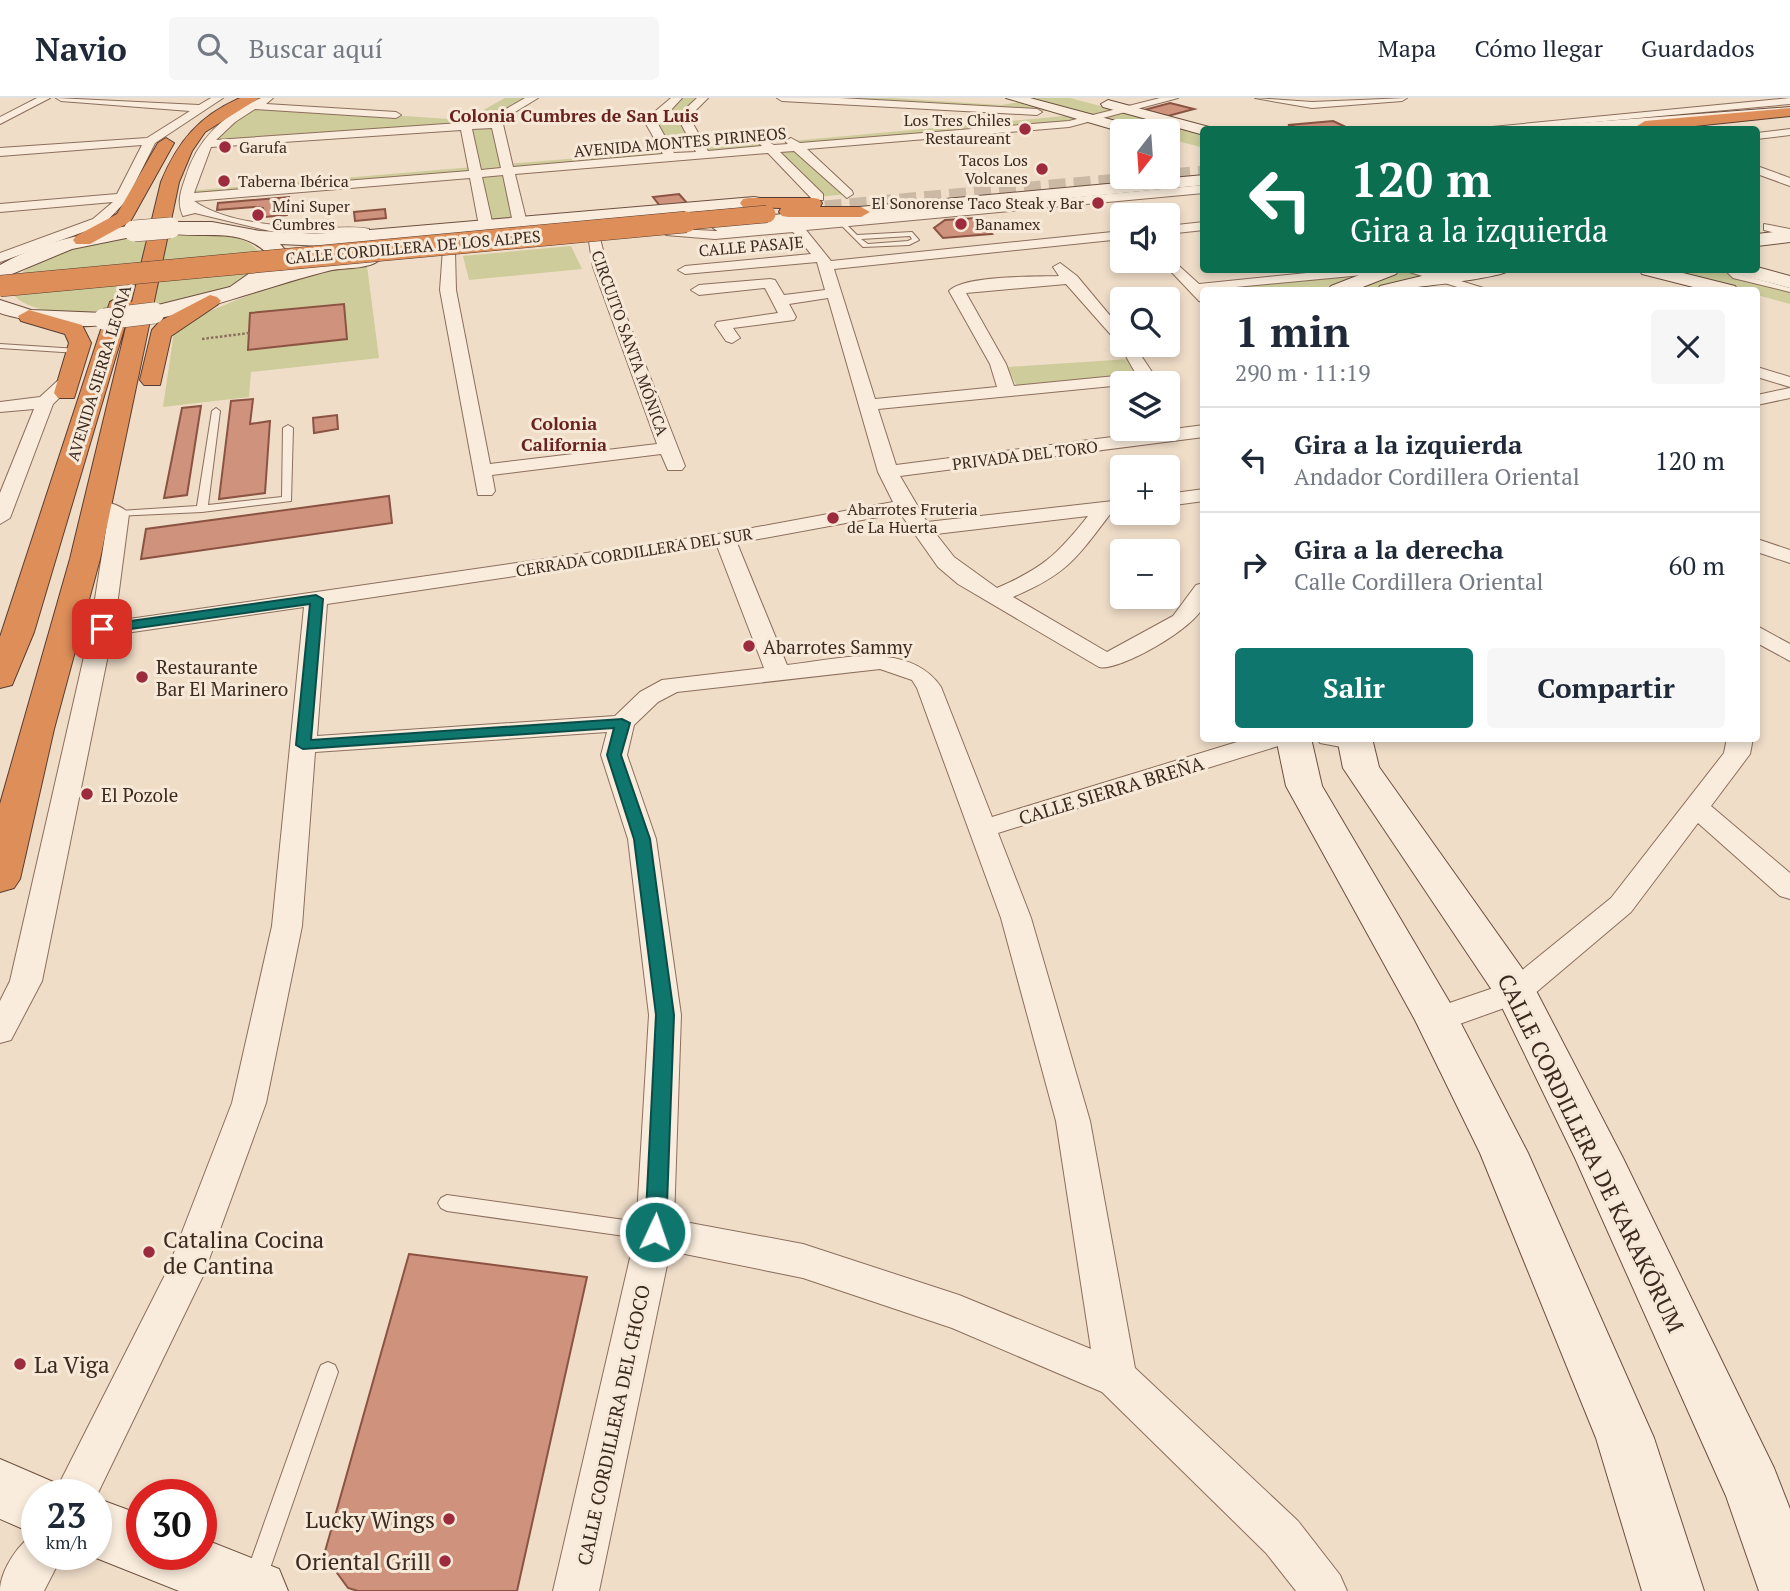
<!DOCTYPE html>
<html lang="es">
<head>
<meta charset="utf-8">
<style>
	:root { --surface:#fff; --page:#f6f6f7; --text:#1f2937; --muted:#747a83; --line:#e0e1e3; --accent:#0f766e }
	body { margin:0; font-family:"PT Serif",serif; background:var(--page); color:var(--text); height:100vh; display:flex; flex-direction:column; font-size:26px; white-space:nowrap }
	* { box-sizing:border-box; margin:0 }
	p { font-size:23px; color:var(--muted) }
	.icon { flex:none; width:38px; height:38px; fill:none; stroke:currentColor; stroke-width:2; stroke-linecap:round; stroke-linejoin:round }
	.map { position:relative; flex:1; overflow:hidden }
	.panel { position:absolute; left:1200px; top:189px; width:560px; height:455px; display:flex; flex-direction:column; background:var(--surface); border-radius:7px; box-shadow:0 4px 10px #0003 }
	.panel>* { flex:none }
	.banner { position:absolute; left:1200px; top:28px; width:560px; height:147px; border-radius:7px; box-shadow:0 4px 10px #0003; background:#0b6e4f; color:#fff; overflow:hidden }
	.needle { width:46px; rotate:197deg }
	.buttons { position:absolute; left:1110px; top:21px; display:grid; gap:14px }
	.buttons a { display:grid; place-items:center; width:70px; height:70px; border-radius:7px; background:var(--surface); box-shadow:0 4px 10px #0003; font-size:35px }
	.speed { position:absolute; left:21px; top:1381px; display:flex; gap:14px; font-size:35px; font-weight:700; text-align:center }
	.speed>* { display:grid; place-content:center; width:91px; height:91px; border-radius:50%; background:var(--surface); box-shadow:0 4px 10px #0003; line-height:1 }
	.speed small { font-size:18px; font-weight:400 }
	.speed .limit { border:10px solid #d22; background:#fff; color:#111 }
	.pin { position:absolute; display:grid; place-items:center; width:60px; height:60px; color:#fff; margin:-30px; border-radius:14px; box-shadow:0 4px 10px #0006 }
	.me { position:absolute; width:77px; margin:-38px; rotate:3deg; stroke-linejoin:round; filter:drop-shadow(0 0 5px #0008) }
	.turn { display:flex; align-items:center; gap:24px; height:147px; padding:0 35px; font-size:32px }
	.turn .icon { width:91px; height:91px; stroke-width:2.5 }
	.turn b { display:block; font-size:49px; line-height:60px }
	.round { display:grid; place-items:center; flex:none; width:74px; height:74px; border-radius:7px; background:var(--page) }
	.overview { display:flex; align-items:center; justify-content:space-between; height:119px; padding:0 35px }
	h1 { font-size:42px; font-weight:600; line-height:52px }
	.primary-button { display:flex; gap:14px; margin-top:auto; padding:14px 35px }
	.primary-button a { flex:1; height:80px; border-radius:7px; background:var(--accent); color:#fff; font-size:28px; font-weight:600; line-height:80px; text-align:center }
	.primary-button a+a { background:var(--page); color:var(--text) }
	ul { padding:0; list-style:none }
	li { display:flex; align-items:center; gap:21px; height:105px; padding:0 35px; border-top:2px solid var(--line) }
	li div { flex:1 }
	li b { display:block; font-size:26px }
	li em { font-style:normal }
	header { display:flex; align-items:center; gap:42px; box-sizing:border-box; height:98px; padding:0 35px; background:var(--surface); border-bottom:2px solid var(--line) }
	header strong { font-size:33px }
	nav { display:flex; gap:38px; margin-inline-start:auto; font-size:24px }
	.search { width:490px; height:63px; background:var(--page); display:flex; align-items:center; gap:18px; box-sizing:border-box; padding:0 24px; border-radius:7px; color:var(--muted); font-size:26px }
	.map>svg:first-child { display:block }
	.green { fill:#cecc9b }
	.building { fill:#ce927d; stroke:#8b5342; stroke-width:2 }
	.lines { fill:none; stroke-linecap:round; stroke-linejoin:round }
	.highway-tunnel { stroke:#cbb9a6; stroke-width:17; stroke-dasharray:17 8; stroke-linecap:butt }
	.lane-casing { stroke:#8c6e5c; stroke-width:2 }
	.street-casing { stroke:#8c6e5c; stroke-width:2 }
	.secondary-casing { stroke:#6e4f3f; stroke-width:2 }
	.highway-casing { stroke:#5a3d30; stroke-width:2 }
	.path { stroke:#8c6e5c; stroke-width:2.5; stroke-dasharray:2.5 2; stroke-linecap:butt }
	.lane { fill:#f9ecdc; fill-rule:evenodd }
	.street { fill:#f9ecdc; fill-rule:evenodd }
	.secondary { fill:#f9ecdc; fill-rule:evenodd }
	.highway { fill:#de8f59; fill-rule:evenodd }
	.secondary-bridge-casing { stroke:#6e4f3f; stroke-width:22; stroke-linecap:butt }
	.highway-bridge-far1-casing { stroke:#5a3d30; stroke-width:18; stroke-linecap:butt }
	.highway-bridge-casing { stroke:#5a3d30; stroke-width:22; stroke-linecap:butt }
	.secondary-bridge { stroke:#f9ecdc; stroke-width:21 }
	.highway-bridge-far1 { stroke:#de8f59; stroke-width:17 }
	.highway-bridge { stroke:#de8f59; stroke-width:21 }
	.route { fill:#0f766e; stroke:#0a4d48; stroke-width:2 }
	.poi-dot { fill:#9c2b3e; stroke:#f6e9d8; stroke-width:2.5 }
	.labels { text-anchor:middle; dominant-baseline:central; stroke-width:6; stroke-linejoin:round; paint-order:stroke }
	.far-poi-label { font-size:16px; fill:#3c2920; stroke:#f6e9d8; text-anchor:start }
	.far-street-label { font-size:16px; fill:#3c2920; stroke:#f6e9d8 }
	.far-neighbourhood-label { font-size:18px; font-weight:bold; fill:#69231f; stroke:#f6e9d8 }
	.poi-label { font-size:19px; fill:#3c2920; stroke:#f6e9d8; text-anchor:start }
	.street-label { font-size:19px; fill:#3c2920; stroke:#f6e9d8 }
	.near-street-label { font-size:23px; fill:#3c2920; stroke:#f6e9d8 }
	.near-poi-label { font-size:23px; fill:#3c2920; stroke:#f6e9d8; text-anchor:start }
</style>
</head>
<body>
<header>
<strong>Navio</strong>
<div class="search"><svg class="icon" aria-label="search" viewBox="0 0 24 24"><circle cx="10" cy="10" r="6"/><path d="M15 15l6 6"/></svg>Buscar aquí</div>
<nav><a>Mapa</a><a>Cómo llegar</a><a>Guardados</a></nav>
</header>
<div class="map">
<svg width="1790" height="1493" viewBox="0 0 1790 1493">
	<rect width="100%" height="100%" fill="#efddc8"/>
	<path class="green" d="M505 0H533L495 26 505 66 667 53 652 26 677 0H703L686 15 700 50 765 45 772 52 798 50 791 43 1075 17 1090 21 1069 26 799 50 847 96 818 99 772 52 704 57 700 50 668 53 671 60 507 74 520 125 486 128 475 77 186 100 187 93 473 69 467 27 205 46 252 8 465 22Z
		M782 0H891L1001 7 1026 3 1065 14Z
		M1018 0H1070L1204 35V50L1167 40V33H1142Z
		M193 135C218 137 252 135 263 161 245 208 35 239 11 193 14 188 17 179 22 175 57 143 148 136 193 135Z
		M571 148 582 171 469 182 463 158Z
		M367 168 379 260 251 274 249 299 163 309 175 227 309 173Z
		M1393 172H1486L1425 178 1377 192H1201Z
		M1662 172H1729L1790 187V206L1757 197V192H1741Z
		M1129 261 1138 279 1017 288 1007 269Z"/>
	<path class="building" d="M1170 5 1194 11 1168 18 1144 12Z
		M1333 23 1350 31 1307 32 1288 27Z
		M679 96 687 105 660 108 653 99Z
		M289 99 287 117 265 119 263 110 254 109 217 112 218 105Z
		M385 111 386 120 355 123 354 114Z
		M976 120 992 136 943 140 934 130 945 122Z
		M344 206 347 241 248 252 250 215Z
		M253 301 250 326 270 323 265 395 219 401 231 303Z
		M201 308 187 397 164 400 182 310Z
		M337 317 338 331 314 335 313 320Z
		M389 398 392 425 141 461 146 431Z
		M409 1156 587 1179 517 1493H358L348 1490 324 1457Z"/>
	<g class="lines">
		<path class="highway-tunnel" d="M825 111 1204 76"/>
		<g class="lane-casing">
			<path id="lane" d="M842 126H846L857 137 912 134 919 142 909 147 863 149 842 128ZM910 138 912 141 908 143 868 146 861 141Z
				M1725 172H1733L1739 176 1790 190V194L1733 180Z
				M0 246 78 251 82 253 78 255 0 250Z
				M216 310 220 313 208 407 282 399 283 330 288 327 293 330 291 403 202 414 115 418 114 416 119 413 197 408 212 313Z
				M447 1097 653 1126 660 1128 662 1134 660 1140 653 1142 447 1113 441 1110 438 1105 441 1100Z
				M328 1264 335 1267 338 1274 266 1482 263 1490 254 1493 247 1490 244 1482 318 1274 321 1267Z"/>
		</g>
		<g class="street-casing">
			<path id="street" d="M37 0H50L0 26V19Z
				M56 0 199 7 211 0H223L155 45 130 95 136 99 126 103 103 127 0 164V155L93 121 113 104 0 114V106L117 96 142 47 0 58V50L147 40 190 13 61 3Z
				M261 0H273L266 6 396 14 401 17 396 20 255 11 235 24 216 42 460 25 461 20 494 18 525 0H538L502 22 513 69 663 56 646 26 652 16 671 0H682L658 26 674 55 696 54 679 22 682 14 697 0H708L691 17V22L708 53 762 48 759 45 765 42 774 47 788 46 785 43 791 40 800 45 1069 23 1160 0H1178L1069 29 807 51 852 93 853 96 847 100 794 53 780 54 823 96V102H813L768 55 515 76 527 125 520 129 513 125 503 77 482 79 493 128 486 132 479 128 470 80 194 103C229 127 284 128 326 130 340 130 355 128 369 131V137L364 138 270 133 195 115 183 118C177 105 180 95 185 81 197 41 223 17 261 0ZM492 30 501 70 481 72 472 31ZM461 32 469 73 194 95 211 49Z
				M777 0H840L1037 11 1042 14 1037 17 782 3Z
				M1255 0 1312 4 1407 0 1402 3 1312 10Z
				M1790 0V6L1509 32H1461Z
				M1790 31V37L1757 41V35Z
				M1757 68 1790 80V88L1757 76Z
				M1204 87V95L806 132 831 163 1122 133V141L834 171 875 301 997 289 990 266 949 193C965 177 1035 179 1059 178L1053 169 1060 165 1077 178 1122 232V247H1134L1156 280 1153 284 878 311 896 367 1204 327V339L900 378 927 424 1122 402V414L1111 415C1076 461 1067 476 1013 499L1107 554 1173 518 1196 487 1204 485C1204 492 1206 502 1204 507 1197 529 1119 574 1099 569L958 486 938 469 900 415 737 445 787 567C836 562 908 541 941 589L992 719 1250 640H1291L1288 645 998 735 1031 820 1090 1023 1135 1270 1298 1423 1340 1477 1347 1493H1296L1266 1455 1102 1294 952 1230 803 1180 670 1153 599 1493H553L636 1134 649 917 628 741 601 657 607 634 315 654 302 828 266 1005 203 1178 96 1399 54 1396 167 1173 232 1005 272 828 304 509 112 537 42 883 11 942 0 945V903L10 883 88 541 57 542 53 537 57 532 91 526 108 419 88 408 91 404C103 401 122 407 129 416L115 523 725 435 893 404 878 374 828 200 789 206 796 219 794 222 733 230 740 240 732 245 726 243 715 227 717 224 778 215 765 190 699 197 691 192 699 187 770 181 775 182 784 197 825 192 817 164 685 176 678 172 685 168 811 156 793 134 715 141 666 137 659 133 661 130 715 133ZM1066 186 1119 246 1136 276 1014 288 1006 266 966 195ZM1088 418C1057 457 1043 470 997 490L954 459 936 436ZM717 448 764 570 662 582 640 594 615 618 317 638 327 506ZM880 571 912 582 917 590 1001 820 1056 1023 1091 1251 959 1197 803 1146 674 1122 681 917 656 741 627 657 634 627 658 604 677 594Z
				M1204 124V132L1167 136V128Z
				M1764 126 1790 131V139L1764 132Z
				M588 137 600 140 607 169 685 368 682 372H668L661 356 492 377 495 393 492 397H478L440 192 443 151 455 154 456 192 490 366 657 346 593 169Z
				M1167 157 1199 186 1336 172H1380L1373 176 1204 192V205L1199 203 1162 164 1167 163Z
				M1403 172H1425L1490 192H1467Z
				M1757 269 1790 279V289L1757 279Z
				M71 275 80 280 53 306 10 420 0 426V395L34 311 0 314V304L40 299 65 276Z
				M1790 290V300L1757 307V297Z
				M1204 391V403L1167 408V396Z
				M1757 441 1790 452V465L1757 454Z
				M1757 528 1790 546V563L1757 545Z
				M1317 640H1363L1365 643 1361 648 1352 651 1320 645Z
				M1727 640H1753L1750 656 1711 708 1790 775V801L1780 798 1698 725 1631 814 1527 902 1437 934 1426 931 1421 922 1426 913 1505 886 1611 800 1724 655Z
				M37 1435V1456H63L44 1493H0C0 1473 19 1443 37 1435Z"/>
		</g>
		<g class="secondary-casing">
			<path id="secondary" d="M1006 0H1030L1142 30 1144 33 1122 34Z
				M1108 2 1209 29 1211 32H1204V37L1103 9 1101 6Z
				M1790 9V17L1616 32H1545L1552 27Z
				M1204 77V87L719 134 710 128 719 122Z
				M754 99 760 100 763 104 760 108 323 148 280 146 288 155 287 164 279 173C299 168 367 145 380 161 371 172 342 169 328 173 269 188 214 210 154 221L143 215 146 210 230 189 267 163 268 156C238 126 199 143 163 134L161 130 163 126 170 124H212L260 133 323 136Z
				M134 127 141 129 143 133 141 137 72 151 0 181V167C41 143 88 135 134 127Z
				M1790 132V144L1757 148V136Z
				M1757 169 1790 178V190L1737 176 1734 172Z
				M1372 172H1399L1396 176 1355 192H1328L1331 188Z
				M1447 172H1510C1504 180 1392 193 1377 192L1380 188Z
				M1639 172H1671L1735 188 1738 192H1705L1642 176Z
				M0 202 31 212 104 215 115 221C103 237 19 222 0 215Z
				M1276 640H1311L1322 688 1453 910 1528 1055 1654 1340 1704 1493H1642L1596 1340 1480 1055 1415 922 1286 688Z
				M1337 640H1372L1379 669 1531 883 1623 1060 1774 1370 1790 1411V1493H1759L1726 1398 1575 1060 1498 901 1343 670Z
				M0 1361 58 1386 63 1396H37V1437L0 1421Z
				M96 1400 142 1417V1456H201V1440L279 1471 288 1493H179L86 1456H96Z"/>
		</g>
		<g class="highway-casing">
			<path id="highway" d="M240 0H259L205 34 192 53 179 84 100 461 54 631 20 781 14 790 0 794V706L70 461 161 84C178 43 199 18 240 0Z
				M1790 10V18L1657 32H1640L1637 28 1645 23Z
				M166 40 174 45 130 124 90 146H76L73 142 76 138 117 116 158 45Z
				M749 100H813L819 101 822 105 820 109H861L870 114 861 119H788L782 118 779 114 781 110 743 109 740 105 743 101Z
				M210 197 217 199 221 203 217 207 171 238 160 287H144L140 282 152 232 160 223Z
				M121 198 132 204 34 534 12 587 0 590V539L110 204Z
				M29 212 82 227 91 245 74 300H58L54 295 69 245 65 236 21 223 18 218Z"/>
		</g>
		<path class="path" d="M202 241 249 235"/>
		<use href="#lane" class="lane"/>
		<use href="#street" class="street"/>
		<use href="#secondary" class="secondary"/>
		<use href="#highway" class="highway"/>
		<g class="secondary-bridge-casing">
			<path id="secondary-bridge" d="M134 133 170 130
				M104 221 154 215"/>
		</g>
		<g class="highway-bridge-far1-casing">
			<path id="highway-bridge-far1" d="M667 125 767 116"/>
		</g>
		<g class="highway-bridge-casing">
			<path id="highway-bridge" d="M0 188 686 124"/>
		</g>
		<use href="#secondary-bridge" class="secondary-bridge"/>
		<use href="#highway-bridge-far1" class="highway-bridge-far1"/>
		<use href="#highway-bridge" class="highway-bridge"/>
	</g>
	<path class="route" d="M316 497 323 501 311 642 622 621 630 625 621 657 650 741 674 917 666 1134 663 1140 655 1143 648 1140 645 1134 656 917 634 741 607 657 614 630 303 651 296 647 310 506 102 535 96 531 102 527Z"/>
	<g class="poi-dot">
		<circle cx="1025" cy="31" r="7"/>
		<circle cx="225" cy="49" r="7"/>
		<circle cx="1042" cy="71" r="7"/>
		<circle cx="224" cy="83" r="7"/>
		<circle cx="1098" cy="105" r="7"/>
		<circle cx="258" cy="117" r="7"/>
		<circle cx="961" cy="126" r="7"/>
		<circle cx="833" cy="420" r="7"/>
		<circle cx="749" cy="548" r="7"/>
		<circle cx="142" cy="579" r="7"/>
		<circle cx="87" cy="696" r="7"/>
		<circle cx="149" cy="1154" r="7"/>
		<circle cx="20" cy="1266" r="7"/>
		<circle cx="449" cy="1421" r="7"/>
		<circle cx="445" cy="1463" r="7"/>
	</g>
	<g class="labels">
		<g class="far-poi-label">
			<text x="1011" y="22" text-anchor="end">Los Tres Chiles<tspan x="1011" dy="18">Restaureant</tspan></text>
			<text x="239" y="49">Garufa</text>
			<text x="1028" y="62" text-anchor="end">Tacos Los<tspan x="1028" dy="18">Volcanes</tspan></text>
			<text x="238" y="83">Taberna Ibérica</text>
			<text x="1084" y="105" text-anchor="end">El Sonorense Taco Steak y Bar</text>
			<text x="272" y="108">Mini Super<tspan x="272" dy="18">Cumbres</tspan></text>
			<text x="975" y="126">Banamex</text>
			<text x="847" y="411">Abarrotes Fruteria<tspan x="847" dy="18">de La Huerta</tspan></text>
		</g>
		<g class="far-street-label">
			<text transform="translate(680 44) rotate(-5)">AVENIDA MONTES PIRINEOS</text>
			<text transform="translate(751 148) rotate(-5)">CALLE PASAJE</text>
			<text transform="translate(413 149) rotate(-5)">CALLE CORDILLERA DE LOS ALPES</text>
			<text transform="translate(630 245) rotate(70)">CIRCUITO SANTA MÓNICA</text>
			<text transform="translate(99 275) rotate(-73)">AVENIDA SIERRA LEONA</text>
			<text transform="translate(1025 357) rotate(-7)">PRIVADA DEL TORO</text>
			<text transform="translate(634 454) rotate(-9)">CERRADA CORDILLERA DEL SUR</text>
		</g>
		<g class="far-neighbourhood-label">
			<text x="574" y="17">Colonia Cumbres de San Luis</text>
			<text x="564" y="325">Colonia<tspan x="564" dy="21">California</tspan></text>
		</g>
		<g class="poi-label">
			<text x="763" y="548">Abarrotes Sammy</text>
			<text x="156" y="568">Restaurante<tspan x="156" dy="22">Bar El Marinero</tspan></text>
			<text x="101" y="696">El Pozole</text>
		</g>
		<g class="street-label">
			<text transform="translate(1111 692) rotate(-17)">CALLE SIERRA BREÑA</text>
			<text transform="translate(613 1327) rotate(-78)">CALLE CORDILLERA DEL CHOCO</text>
		</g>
		<g class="near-street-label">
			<text transform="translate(1591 1055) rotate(64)">CALLE CORDILLERA DE KARAKÓRUM</text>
		</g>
		<g class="near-poi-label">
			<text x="163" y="1141">Catalina Cocina<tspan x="163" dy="26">de Cantina</tspan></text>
			<text x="34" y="1266">La Viga</text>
			<text x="435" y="1421" text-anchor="end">Lucky Wings</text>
			<text x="431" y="1463" text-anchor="end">Oriental Grill</text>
		</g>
	</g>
</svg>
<div class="buttons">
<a><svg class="needle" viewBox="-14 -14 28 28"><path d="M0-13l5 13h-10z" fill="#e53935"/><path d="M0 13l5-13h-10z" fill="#747a83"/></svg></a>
<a><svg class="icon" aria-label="sound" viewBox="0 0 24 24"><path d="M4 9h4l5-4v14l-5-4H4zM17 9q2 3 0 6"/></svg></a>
<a><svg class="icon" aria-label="search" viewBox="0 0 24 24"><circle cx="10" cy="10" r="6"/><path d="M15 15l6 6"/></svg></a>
<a><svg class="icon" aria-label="layers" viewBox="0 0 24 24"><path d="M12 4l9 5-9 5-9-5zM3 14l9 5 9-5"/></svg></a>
<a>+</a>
<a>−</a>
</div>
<div class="speed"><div>23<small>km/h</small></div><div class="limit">30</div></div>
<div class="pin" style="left:102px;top:531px;background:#d93025"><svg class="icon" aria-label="arrive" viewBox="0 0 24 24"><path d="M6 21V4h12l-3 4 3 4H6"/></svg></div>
<svg class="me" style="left:655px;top:1134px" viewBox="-20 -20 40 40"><circle r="17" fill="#0f766e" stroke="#fff" stroke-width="3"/><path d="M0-11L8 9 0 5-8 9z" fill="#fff"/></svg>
<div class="banner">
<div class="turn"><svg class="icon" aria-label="left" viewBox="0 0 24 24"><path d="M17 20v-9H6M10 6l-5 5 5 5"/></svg><div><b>120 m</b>Gira a la izquierda</div></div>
</div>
<section class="panel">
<div class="overview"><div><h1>1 min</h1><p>290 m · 11:19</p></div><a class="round"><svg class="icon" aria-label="close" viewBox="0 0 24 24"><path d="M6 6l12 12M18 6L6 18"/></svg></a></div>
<ul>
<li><svg class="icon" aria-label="left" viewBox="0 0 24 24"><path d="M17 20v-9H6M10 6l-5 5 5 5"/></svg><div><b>Gira a la izquierda</b><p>Andador Cordillera Oriental</p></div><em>120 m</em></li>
<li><svg class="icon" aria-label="right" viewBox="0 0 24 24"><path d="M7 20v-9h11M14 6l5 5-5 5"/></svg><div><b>Gira a la derecha</b><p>Calle Cordillera Oriental</p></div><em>60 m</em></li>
</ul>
<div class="primary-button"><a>Salir</a><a>Compartir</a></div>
</section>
</div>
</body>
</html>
